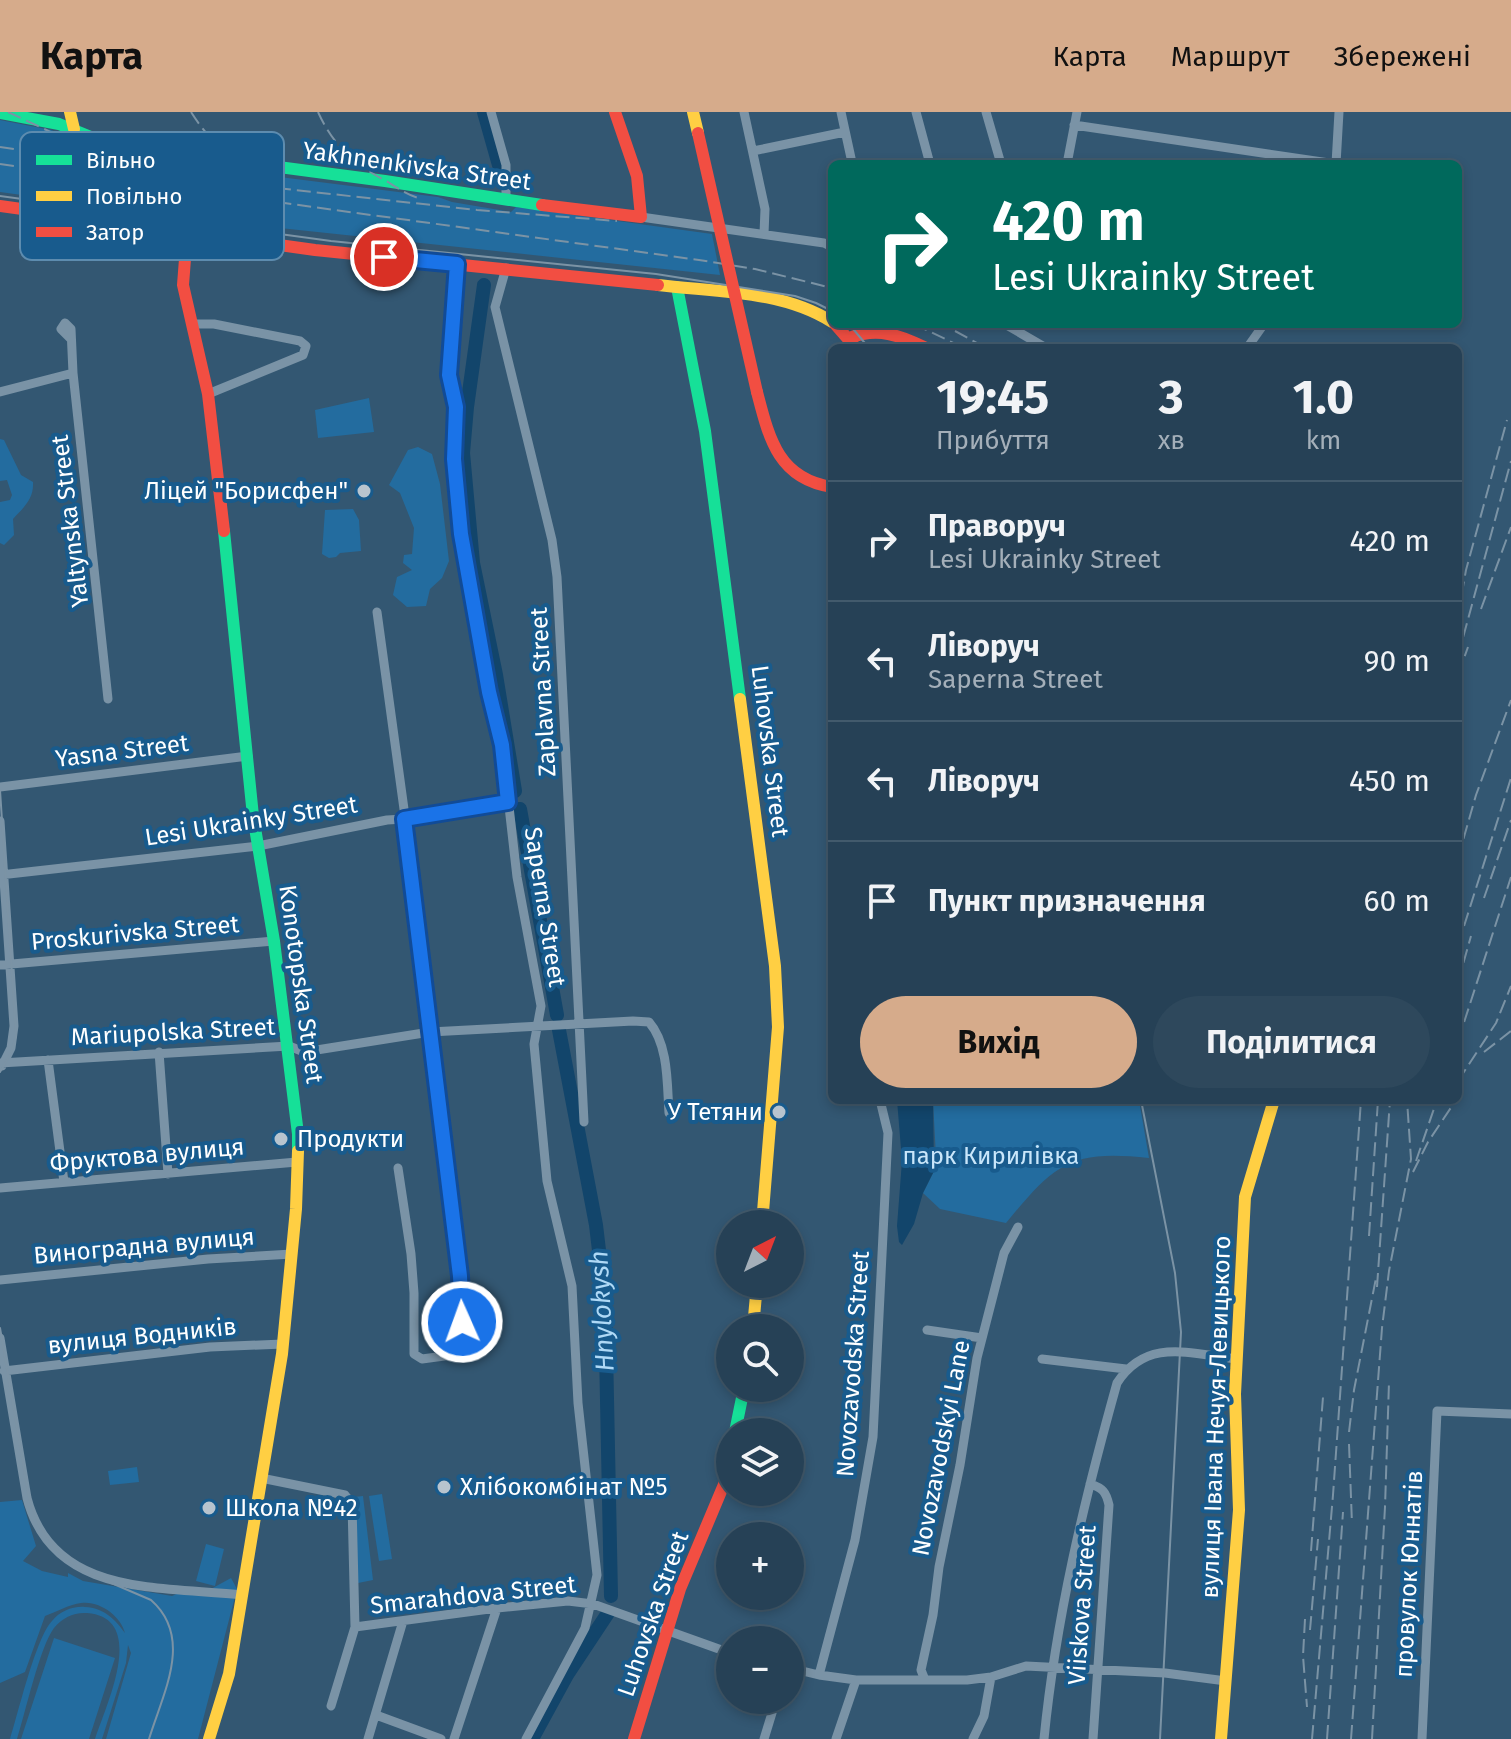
<!DOCTYPE html>
<html lang="uk">
<head>
<meta charset="utf-8">
<style>
	:root { --surface:#264156; --page:#2e485c; --text:#f1f3f6; --muted:#a4afb9; --line:#425a6c; --accent:#d6ab8b }
	body { margin:0; font-family:"Fira Sans",sans-serif; background:var(--page); color:var(--text); height:100vh; display:flex; flex-direction:column; font-size:30px; white-space:nowrap }
	* { box-sizing:border-box; margin:0 }
	p { font-size:26px; color:var(--muted) }
	.icon { flex:none; width:44px; height:44px; fill:none; stroke:currentColor; stroke-width:2; stroke-linecap:round; stroke-linejoin:round }
	.map { position:relative; flex:1; overflow:hidden }
	.sheet { position:absolute; left:828px; top:232px; width:634px; height:760px; display:flex; flex-direction:column; background:var(--surface); border-radius:12px; box-shadow:0 4px 12px #0003,0 0 0 2px var(--line) }
	.sheet>* { flex:none }
	.guide { position:absolute; left:828px; top:48px; width:634px; height:168px; border-radius:12px; box-shadow:0 4px 12px #0003,0 0 0 2px var(--line); background:#00695c; color:#fff; overflow:hidden }
	.needle { width:52px; rotate:42deg }
	.tools { position:absolute; left:716px; top:1098px; display:grid; gap:16px }
	.tools a { display:grid; place-items:center; width:88px; height:88px; border-radius:50%; background:var(--surface); box-shadow:0 4px 12px #0003,0 0 0 2px var(--line); font-size:40px }
	.pin { position:absolute; display:grid; place-items:center; width:68px; height:68px; color:#fff; margin:-34px; border:4px solid #fff; border-radius:50%; box-shadow:0 2px 8px #0007 }
	.me { position:absolute; width:88px; margin:-44px; rotate:358deg; stroke-linejoin:round; filter:drop-shadow(0 0 6px #0008) }
	.turn { display:flex; align-items:center; gap:28px; height:168px; padding:0 32px; font-size:36px }
	.turn .icon { width:104px; height:104px; stroke-width:2.5 }
	.turn b { display:block; font-size:56px; line-height:68px }
	.eta { display:flex; justify-content:space-evenly; align-items:center; height:136px; text-align:center }
	.eta b { font-size:48px; font-weight:700; line-height:56px }
	.button { display:flex; gap:16px; margin-top:auto; padding:16px 32px }
	.button a { flex:1; height:92px; border-radius:48px; background:var(--accent); color:#111; font-size:32px; font-weight:700; line-height:92px; text-align:center }
	.button a+a { background:var(--page); color:var(--text) }
	ul { padding:0; list-style:none }
	li { display:flex; align-items:center; gap:24px; height:120px; padding:0 32px; border-top:2px solid var(--line) }
	li div { flex:1 }
	li b { display:block; font-size:30px }
	li em { font-style:normal }
	header { display:flex; align-items:center; gap:48px; box-sizing:border-box; height:112px; padding:0 40px; background:var(--accent); color:#111 }
	header strong { font-size:38px }
	nav { display:flex; gap:44px; margin-inline-start:auto; font-size:28px }
	.map>svg:first-child { display:block }
	.green { fill:#236c9f }
	.water { fill:#12456b }
	.lines { fill:none; stroke-linecap:round; stroke-linejoin:round }
	.river { stroke:#12456b; stroke-width:14 }
	.street { stroke:#7a93a6; stroke-width:9 }
	.fast { stroke:#16e098; stroke-width:12 }
	.slow { stroke:#ffcf43; stroke-width:12 }
	.jam { stroke:#f24e42; stroke-width:12 }
	.tram { stroke:#7b93a5; stroke-width:2 }
	.rail { stroke:#7b93a5; stroke-width:2; stroke-dasharray:14 6; stroke-linecap:butt }
	.jam-bridge { stroke:#f24e42; stroke-width:12 }
	.route-casing { stroke:#114b97; stroke-width:20 }
	.route { stroke:#1a73e8; stroke-width:14 }
	.poi-dot { fill:#b8c4ce; stroke:#185b8d; stroke-width:3 }
	.labels { text-anchor:middle; dominant-baseline:central; stroke-width:8; stroke-linejoin:round; paint-order:stroke }
	.street-label { font-size:24px; fill:#fff; stroke:#185b8d }
	.poi-label { font-size:24px; fill:#fff; stroke:#185b8d; text-anchor:start }
	.park-label { font-size:24px; fill:#c9e6fa; stroke:#185b8d }
	.water-label { font-size:26px; font-style:italic; fill:#afd9f6; stroke:#185b8d }
	.key { fill:#185b8d; stroke:#5d8caf; stroke-width:2 }
	.key-label { font-size:22px; fill:#fff }
</style>
</head>
<body>
<header>
<strong>Карта</strong>
<nav><a>Карта</a><a>Маршрут</a><a>Збережені</a></nav>
</header>
<div class="map">
<svg width="1511" height="1627" viewBox="0 0 1511 1627">
	<rect width="100%" height="100%" fill="#335772"/>
	<path class="green" d="M0 8 51 18 101 37 138 47 438 85 452 90 511 100 516 95 712 122 720 163 196 107 0 80Z
		M369 286 374 320 318 326 315 298Z
		M0 327 4 328 21 363 33 370C34 387 24 395 13 407L14 423 4 433 0 431V390L10 388 12 383 7 368 0 369Z
		M418 335 432 342 440 372 449 449 442 466 430 477 426 494 407 495 393 483 397 465 412 458 403 451 404 443 412 442 414 416 400 381 389 373 408 338Z
		M353 397 359 408 361 439 340 441 336 445 329 446 322 442 325 398Z
		M933 988H1139L1149 1046C1069 1037 1054 1053 1006 1111L940 1097 923 1081 934 1059 936 1045Z
		M137 1355 139 1370 110 1373 108 1359Z
		M382 1382 392 1447 379 1449 369 1384Z
		M363 1384 373 1468 358 1471 354 1385Z
		M22 1388 36 1434 23 1449 42 1459 68 1465V1461L83 1469 172 1484 183 1479 200 1483 231 1466 237 1477 198 1627H106L131 1541 128 1533 126 1551 102 1627H95C105 1595 149 1506 87 1501 74 1500 62 1506 54 1516 40 1534 25 1602 17 1627H10C18 1602 36 1525 52 1509 60 1499 73 1494 85 1495 104 1496 115 1507 125 1521 121 1504 99 1488 81 1491 70 1492 56 1500 45 1504L25 1560 0 1571V1390Z
		M206 1432 224 1437 215 1474 196 1469Z
		M54 1526 115 1546 89 1627H21Z"/>
	<path class="water" d="M897 988H933L934 1059 923 1081 914 1112 902 1133 899 1130 897 1114 902 1049Z"/>
	<g class="lines">
		<path class="river" d="M484 0 499 53
			M484 173 467 295 463 341 473 451 496 563 515 679
			M520 697 557 903
			M559 918 596 1113 605 1189 611 1484
			M532 1627 567 1563 608 1501"/>
		<path class="street" d="M491 0 506 53V88
			M744 0 765 97 764 122
			M841 0 851 46
			M916 0 930 52
			M986 0 1001 52
			M1074 13 1336 52
			M753 39 845 20
			M1067 52 1077 0
			M1336 52 1339 0
			M641 105 824 131 832 135
			M457 152 449 263 456 295 454 347 461 422 489 580 502 633 517 765 541 894 534 932 547 1069 572 1174 578 1291 597 1463 585 1516 526 1627
			M506 156 495 195 552 428 557 465 584 1010
			M193 212H214L300 229 306 234 303 243 208 282
			M1005 212 1046 236
			M70 226 61 217 65 211 71 217 73 261 108 587
			M1247 236 1264 212
			M0 280 73 261
			M377 500 407 719 460 1164 463 1236 459 1242 422 1247 414 1242V1181L411 1142 398 1056
			M0 675 248 644
			M0 709 14 914 11 936 2 954
			M0 763 258 734 387 708 421 706 508 690
			M0 853 274 829
			M159 940 168 1062
			M48 948 64 1070
			M0 951 289 934 304 940 430 920 633 909 649 910C669 933 667 973 669 1001
			M0 1076 297 1050
			M0 1168 208 1147 292 1142
			M927 1218 982 1226
			M0 1226 27 1386C53 1486 162 1474 243 1483
			M1042 1247 1126 1257
			M4 1259 210 1235 283 1232
			M261 1366 345 1383 352 1392 355 1515 331 1594
			M1090 1372C1103 1376 1106 1380 1109 1393L1093 1627
			M355 1515 497 1496 568 1489 593 1492 730 1541
			M790 1556 819 1563 856 1568H967L991 1565 1026 1554 1165 1561 1226 1569
			M819 1563 855 1428 873 1325 888 1021 880 988
			M925 1568 921 1558 933 1503 939 1455 960 1353 977 1246 1004 1141 1018 1115
			M376 1603 441 1627
			M368 1627 403 1509
			M454 1627 497 1496
			M764 1627 776 1588
			M836 1627 856 1568
			M973 1627 984 1604 991 1565
			M1044 1627C1056 1505 1084 1389 1117 1271 1147 1225 1190 1242 1237 1247
			M1422 1627 1437 1299 1511 1302"/>
		<path class="fast" d="M0 1 59 12 103 30 142 37 385 69 542 93
			M677 175 705 319 740 587
			M224 419 253 704 274 829 298 1022V1039
			M735 1320 744 1276"/>
		<path class="slow" d="M70 0 74 17
			M693 0 698 21
			M658 173C715 180 782 178 832 210
			M740 587 775 854 778 915 762 1112
			M753 1216 757 1172
			M209 1627 229 1562 282 1242 296 1097 298 1039
			M1221 1627 1239 1398 1235 1282 1245 1085 1274 988"/>
		<path class="jam" d="M542 93 641 105 637 64 615 0
			M0 94 315 138 658 173
			M187 121 183 173 208 282 224 419
			M835 212 856 236
			M849 226C878 215 899 223 926 236
			M757 280C769 326 778 367 832 375
			M634 1627 680 1477 725 1370 730 1346"/>
		<path class="tram" d="M0 84 331 129 656 162 795 184 816 191 832 199
			M849 212 869 236
			M0 678 16 924 11 941 0 960
			M1141 988 1175 1161 1181 1220 1160 1627
			M0 1216 29 1386 40 1415 57 1438 81 1458 151 1488C194 1526 163 1581 149 1627"/>
		<path class="rail" d="M8 0 72 30 103 42
			M191 0C212 33 239 57 276 69
			M318 0C334 35 355 53 388 70 399 77 409 84 422 87
			M0 35 249 73 477 98 617 109
			M0 52 699 148 755 157 832 176
			M914 212 964 236
			M955 219 986 236
			M1481 497 1511 415
			M1458 503 1466 458 1507 308
			M1458 544 1511 349
			M1458 563 1468 535
			M1458 746 1476 683 1511 588
			M1484 786 1511 708
			M1458 833 1511 666
			M1458 870 1471 824
			M1458 929 1511 765
			M1484 940 1511 919
			M1458 969 1496 911 1511 874
			M1416 1049 1437 988
			M1413 1060 1428 1030 1456 988
			M1369 1124 1378 988
			M1377 1175 1390 988
			M1349 1320 1354 1278 1376 1166
			M1349 1332 1352 1412
			M1311 1439 1323 1285
			M1305 1507 1303 1544 1307 1595
			M1310 1518 1318 1427
			M1312 1627 1333 1383 1361 988
			M1327 1627 1343 1400
			M1351 1627 1382 1216 1389 1159 1411 1047 1407 988
			M1372 1627 1385 1395 1389 1270"/>
		<path class="jam-bridge" d="M698 21 757 280"/>
	</g>
	<g class="lines">
		<g class="route-casing">
			<path id="route" d="M384 145 457 152 449 263 456 295 454 347 461 422 489 580 502 633 508 690 404 707 460 1164 462 1210"/>
		</g>
		<use href="#route" class="route"/>
	</g>
	<g class="poi-dot">
		<circle cx="364" cy="379" r="8"/>
		<circle cx="779" cy="1000" r="8"/>
		<circle cx="281" cy="1027" r="8"/>
		<circle cx="444" cy="1375" r="8"/>
		<circle cx="209" cy="1396" r="8"/>
	</g>
	<g class="labels">
		<g class="street-label">
			<text transform="translate(417 54) rotate(8)">Yakhnenkivska Street</text>
			<text transform="translate(70 409) rotate(-97)">Yaltynska Street</text>
			<text transform="translate(543 580) rotate(-93)">Zaplavna Street</text>
			<text transform="translate(122 639) rotate(-7)">Yasna Street</text>
			<text transform="translate(770 639) rotate(83)">Luhovska Street</text>
			<text transform="translate(251 709) rotate(-9)">Lesi Ukrainky Street</text>
			<text transform="translate(545 795) rotate(81)">Saperna Street</text>
			<text transform="translate(135 821) rotate(-5)">Proskurivska Street</text>
			<text transform="translate(301 872) rotate(82)">Konotopska Street</text>
			<text transform="translate(173 920) rotate(-3)">Mariupolska Street</text>
			<text transform="translate(147 1043) rotate(-5)">Фруктова вулиця</text>
			<text transform="translate(144 1134) rotate(-5)">Виноградна вулиця</text>
			<text transform="translate(142 1224) rotate(-6)">вулиця Водників</text>
			<text transform="translate(853 1252) rotate(-86)">Novozavodska Street</text>
			<text transform="translate(1216 1305) rotate(-88)">вулиця Івана Нечуя-Левицького</text>
			<text transform="translate(941 1336) rotate(-79)">Novozavodskyi Lane</text>
			<text transform="translate(1409 1462) rotate(-87)">провулок Юннатів</text>
			<text transform="translate(473 1483) rotate(-6)">Smarahdova Street</text>
			<text transform="translate(1082 1493) rotate(-86)">Viiskova Street</text>
			<text transform="translate(653 1502) rotate(-71)">Luhovska Street</text>
		</g>
		<g class="poi-label">
			<text x="348" y="379" text-anchor="end">Ліцей "Борисфен"</text>
			<text x="763" y="1000" text-anchor="end">У Тетяни</text>
			<text x="297" y="1027">Продукти</text>
			<text x="460" y="1375">Хлібокомбінат №5</text>
			<text x="225" y="1396">Школа №42</text>
		</g>
		<g class="park-label">
			<text x="991" y="1044">парк Кирилівка</text>
		</g>
		<g class="water-label">
			<text transform="translate(602 1199) rotate(-93)">Hnylokysh</text>
		</g>
	</g>
	<rect x="20" y="20" width="264" height="128" rx="12" class="key"/>
	<rect x="36" y="43" width="36" height="10" fill="#16e098"/>
	<rect x="36" y="79" width="36" height="10" fill="#ffcf43"/>
	<rect x="36" y="115" width="36" height="10" fill="#f24e42"/>
	<g class="key-label">
		<text x="86" y="56">Вільно</text>
		<text x="86" y="92">Повільно</text>
		<text x="86" y="128">Затор</text>
	</g>
</svg>
<div class="tools">
<a><svg class="needle" viewBox="-14 -14 28 28"><path d="M0-13l5 13h-10z" fill="#e53935"/><path d="M0 13l5-13h-10z" fill="#a4afb9"/></svg></a>
<a><svg class="icon" aria-label="search" viewBox="0 0 24 24"><circle cx="10" cy="10" r="6"/><path d="M15 15l6 6"/></svg></a>
<a><svg class="icon" aria-label="layers" viewBox="0 0 24 24"><path d="M12 4l9 5-9 5-9-5zM3 14l9 5 9-5"/></svg></a>
<a>+</a>
<a>−</a>
</div>
<div class="pin" style="left:384px;top:145px;background:#d93025"><svg class="icon" aria-label="arrive" viewBox="0 0 24 24"><path d="M6 21V4h12l-3 4 3 4H6"/></svg></div>
<svg class="me" style="left:462px;top:1210px" viewBox="-20 -20 40 40"><circle r="17" fill="#1a73e8" stroke="#fff" stroke-width="3"/><path d="M0-11L8 9 0 5-8 9z" fill="#fff"/></svg>
<div class="guide">
<div class="turn"><svg class="icon" aria-label="right" viewBox="0 0 24 24"><path d="M7 20v-9h11M14 6l5 5-5 5"/></svg><div><b>420 m</b>Lesi Ukrainky Street</div></div>
</div>
<section class="sheet">
<div class="eta">
<div><b>19:45</b><p>Прибуття</p></div>
<div><b>3</b><p>хв</p></div>
<div><b>1.0</b><p>km</p></div>
</div>
<ul>
<li><svg class="icon" aria-label="right" viewBox="0 0 24 24"><path d="M7 20v-9h11M14 6l5 5-5 5"/></svg><div><b>Праворуч</b><p>Lesi Ukrainky Street</p></div><em>420 m</em></li>
<li><svg class="icon" aria-label="left" viewBox="0 0 24 24"><path d="M17 20v-9H6M10 6l-5 5 5 5"/></svg><div><b>Ліворуч</b><p>Saperna Street</p></div><em>90 m</em></li>
<li><svg class="icon" aria-label="left" viewBox="0 0 24 24"><path d="M17 20v-9H6M10 6l-5 5 5 5"/></svg><div><b>Ліворуч</b></div><em>450 m</em></li>
<li><svg class="icon" aria-label="arrive" viewBox="0 0 24 24"><path d="M6 21V4h12l-3 4 3 4H6"/></svg><div><b>Пункт призначення</b></div><em>60 m</em></li>
</ul>
<div class="button"><a>Вихід</a><a>Поділитися</a></div>
</section>
</div>
</body>
</html>
